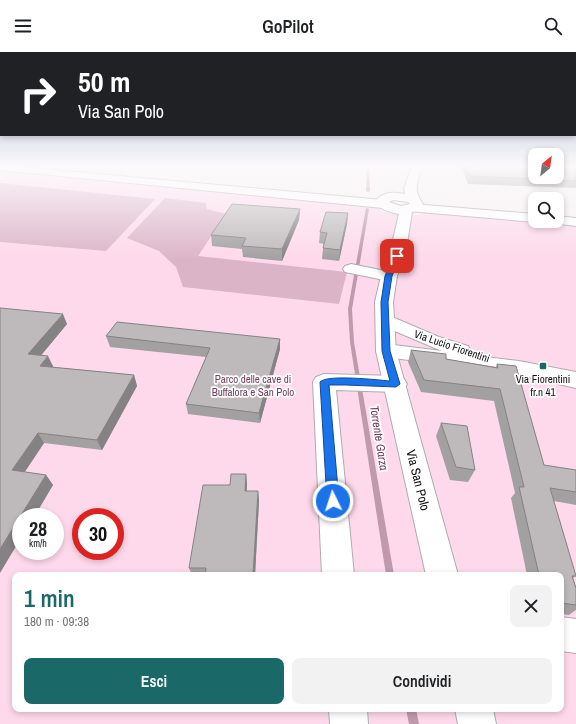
<!DOCTYPE html>
<html lang="it">
<head>
<meta charset="utf-8">
<style>
	:root { --surface:#fff; --page:#f2f2f2; --text:#202124; --muted:#757577; --accent:#1b6869 }
	body { margin:0; font-family:"Archivo Narrow",sans-serif; background:var(--page); color:var(--text); height:100vh; display:flex; flex-direction:column; font-size:15px; white-space:nowrap }
	* { box-sizing:border-box; margin:0 }
	p { font-size:13px; color:var(--muted) }
	.icon { flex:none; width:22px; height:22px; fill:none; stroke:currentColor; stroke-width:2; stroke-linecap:round; stroke-linejoin:round }
	.map { position:relative; flex:1; overflow:hidden }
	.panel { position:absolute; left:12px; top:520px; width:552px; height:140px; display:flex; flex-direction:column; background:var(--surface); border-radius:8px; box-shadow:0 2px 6px #0003 }
	.panel>* { flex:none }
	.hud { position:absolute; left:0px; top:0px; width:576px; height:84px; box-shadow:0 2px 6px #0003; background:#202124; color:#fff; overflow:hidden }
	.needle { width:26px; rotate:29deg }
	.tools { position:absolute; left:528px; top:96px; display:grid; gap:8px }
	.tools a { display:grid; place-items:center; width:36px; height:36px; border-radius:8px; background:var(--surface); box-shadow:0 2px 6px #0003; font-size:20px }
	.speed { position:absolute; left:12px; top:456px; display:flex; gap:8px; font-size:20px; font-weight:700; text-align:center }
	.speed>* { display:grid; place-content:center; width:52px; height:52px; border-radius:50%; background:var(--surface); box-shadow:0 2px 6px #0003; line-height:1 }
	.speed small { font-size:10px; font-weight:400 }
	.speed .limit { border:6px solid #d22; background:#fff; color:#111 }
	.pin { position:absolute; display:grid; place-items:center; width:34px; height:34px; color:#fff; margin:-17px; border-radius:8px; box-shadow:0 2px 6px #0006 }
	.me { position:absolute; width:44px; margin:-22px; rotate:356deg; stroke-linejoin:round; filter:drop-shadow(0 0 3px #0008) }
	.turn { display:flex; align-items:center; gap:14px; height:84px; padding:0 12px; font-size:18px }
	.turn .icon { width:52px; height:52px; stroke-width:2.5 }
	.turn b { display:block; font-size:28px; line-height:34px }
	.round { display:grid; place-items:center; flex:none; width:42px; height:42px; border-radius:8px; background:var(--page) }
	.overview { display:flex; align-items:center; justify-content:space-between; height:68px; padding:0 12px }
	h1 { font-size:24px; font-weight:600; line-height:30px; color:var(--accent) }
	.primary-button { display:flex; gap:8px; margin-top:auto; padding:8px 12px }
	.primary-button a { flex:1; height:46px; border-radius:8px; background:var(--accent); color:#fff; font-size:16px; font-weight:600; line-height:46px; text-align:center }
	.primary-button a+a { background:var(--page); color:var(--text) }
	header { display:flex; justify-content:space-between; align-items:center; height:52px; padding:0 12px; background:var(--surface); font-size:18px; font-weight:600 }
	.map>svg:first-child { display:block }
	.green { fill:#fed9eb; fill-rule:evenodd }
	.forest { fill:#dcb4c8 }
	.lines { fill:none; stroke-linecap:round; stroke-linejoin:round }
	.stream { fill:#c099ad; fill-rule:evenodd }
	.minor-casing { stroke:#afabad; stroke-width:2 }
	.major-casing { stroke:#afabad; stroke-width:2 }
	.minor { fill:#fff; fill-rule:evenodd }
	.major { fill:#fff; fill-rule:evenodd }
	.wall { fill:#a3a0a2 }
	.shaded-wall { fill:#858284 }
	.building { fill:#bebabc; stroke:#858284 }
	.route { fill:#1a73e8; stroke:#114b97 }
	.poi-dot { fill:#1b6869; stroke:#fff; stroke-width:1.5 }
	.labels { text-anchor:middle; dominant-baseline:central; stroke-width:3.5; stroke-linejoin:round; paint-order:stroke }
	.street-label { font-size:11px; fill:#110f10; stroke:#fff }
	.park-label { font-size:11px; fill:#75405d; stroke:#fff }
	.poi-label { font-size:11px; fill:#110f10; stroke:#fff }
	.water-label { font-size:12px; font-style:italic; fill:#723d5a; stroke:#fff }
	.near-street-label { font-size:13px; fill:#110f10; stroke:#fff }
</style>
</head>
<body>
<header><svg class="icon" aria-label="menu" viewBox="0 0 24 24"><path d="M4 6h16M4 12h16M4 18h16"/></svg>GoPilot<svg class="icon" aria-label="search" viewBox="0 0 24 24"><circle cx="10" cy="10" r="6"/><path d="M15 15l6 6"/></svg></header>
<div class="map">
<svg width="576" height="672" viewBox="0 0 576 672">
	<rect width="100%" height="100%" fill="#f7f2f4"/>
	<path class="green" d="M0 118 375 154 383 160 418 163 427 160H437L576 174V672H0ZM21 465H55V499H21ZM81 465H115V499H81ZM15 523H561V657H15Z"/>
	<path class="forest" d="M0 131 155 147 106 199 0 190Z
		M165 146 206 151 207 157 226 162 198 204 347 220 339 252 183 235 176 215 159 199 127 186Z"/>
	<g class="lines">
		<path class="stream" d="M368 113H371L369 114 370 139 368 140 366 139 367 114Z
			M366 156 369 157 352 257 354 290 394 523H386L350 290 348 257Z
			M406 657H416L419 672H409Z"/>
		<g class="minor-casing">
			<path id="minor" d="M0 113 383 148 388 149 389 152 388 155 383 156 0 118Z
				M413 152 535 162V169H539L535 170 408 159 406 156 408 153Z
				M557 164 576 166V174L552 171 551 169H557Z
				M351 212 395 221 397 224 395 227 389 229 345 220 343 217 345 214Z
				M385 262 439 285 468 294 471 299 469 303 519 309 576 320V336L519 323 379 304 376 299 379 294 386 292 442 299 378 272 376 268 378 264Z
				M324 322 396 324 404 327 407 332 404 337 396 340 336 338 354 523H322L313 330 316 325Z
				M561 565 576 567V601L561 599Z
				M329 657H367L368 672H330Z"/>
		</g>
		<g class="major-casing">
			<path id="major" d="M412 113H422C418 131 412 136 423 152L419 158 412 160 405 204 397 224 393 250 396 299 458 523H426L376 299 375 250 381 224 389 204 399 162C390 160 379 158 376 149 383 139 394 140 405 142L404 137ZM393 148 408 150 410 152 401 154 389 150Z
				M455 657H493L496 672H458Z"/>
		</g>
		<use href="#minor" class="minor"/>
		<use href="#major" class="major"/>
	</g>
	<path class="wall" d="M460 113H535L576 118V136L468 132Z
		M300 157 299 168 282 209 243 205 242 197 212 194 211 183Z
		M348 161 347 172 339 209 322 207 323 196 324 192 319 191 320 180Z
		M0 256 67 272 41 303 53 314V315L134 323 137 334 102 398 44 391 25 420 46 423 53 433 34 465H21Z
		M106 284 280 287V297L260 371 188 362 186 352 206 305 110 295Z
		M411 298 446 307 496 315 497 312 544 413 576 418V453L554 449 576 524 573 526 576 536V558L569 563 561 562V523H522L523 522 527 523 511 446 515 441 494 349 421 340 408 310Z
		M441 371 475 418 468 430 450 428 436 384Z
		M246 422 247 432V439H258L259 449 255 523H192L189 516 230 433Z"/>
	<path class="shaded-wall" d="M300 157 299 168 282 209V197Z
		M348 161 347 172 339 209 340 198Z
		M63 262 67 272 34 312 28 302Z
		M280 287V297L260 371 259 361Z
		M48 304 53 314 46 324 40 314Z
		M134 323 137 334 102 398 97 388Z
		M38 381 44 391 19 428 12 418Z
		M246 422 247 432 246 449 245 439Z
		M46 423 53 433 34 465H21V486L0 521V497Z
		M258 439 259 449 255 523H253Z"/>
	<path class="building" d="M465 113H535V125H557V113H571L576 118V129L470 124Z
		M232 152 300 157 282 197 242 194 246 186 211 183Z
		M326 160 348 161 340 198 323 196 327 181 320 180Z
		M0 256 63 262 28 302 48 304 40 314 134 323 97 388 38 381 12 418 46 423 0 497Z
		M117 270 280 287 259 361 186 352 210 296 106 284Z
		M411 298 446 302V307L498 316 497 312 516 314 544 413 576 418V440L550 436 576 524H572L576 536V553L561 551V523H539L519 435H524L500 337 424 328Z
		M441 371 467 374 475 418 456 415Z
		M231 422H246L245 439H258L253 523H205L206 516H189L203 433H230Z"/>
	<linearGradient id="sky" x2="0" y2="1"><stop stop-color="#98a9d0"/><stop offset="0.55" stop-color="#fbf9fa"/><stop offset="1" stop-color="#fbf9fa" stop-opacity="0"/></linearGradient>
	<rect width="576" height="207" fill="url(#sky)"/>
	<path class="route" d="M397 202 401 204 392 224 388 250 390 299 400 332 396 335 346 333H329L339 449 337 452 333 454 329 452 327 449 320 330C327 322 378 328 390 329L382 299 381 250 385 224 394 204Z"/>
	<rect class="poi-dot" x="539" y="310" width="8" height="8" rx="2"/>
	<g class="labels">
		<g class="street-label">
			<text transform="translate(452 294) rotate(19)">Via Lucio Fiorentini</text>
		</g>
		<g class="park-label">
			<text x="253" y="327">Parco delle cave di<tspan x="253" dy="13">Buffalora e San Polo</tspan></text>
		</g>
		<g class="poi-label">
			<text x="543" y="327">Via Fiorentini<tspan x="543" dy="13">fr.n 41</tspan></text>
		</g>
		<g class="water-label">
			<text transform="translate(379 386) rotate(81)">Torrente Garza</text>
		</g>
		<g class="near-street-label">
			<text transform="translate(418 428) rotate(76)">Via San Polo</text>
		</g>
	</g>
</svg>
<div class="tools">
<a><svg class="needle" viewBox="-14 -14 28 28"><path d="M0-13l5 13h-10z" fill="#e53935"/><path d="M0 13l5-13h-10z" fill="#757577"/></svg></a>
<a><svg class="icon" aria-label="search" viewBox="0 0 24 24"><circle cx="10" cy="10" r="6"/><path d="M15 15l6 6"/></svg></a>
</div>
<div class="speed"><div>28<small>km/h</small></div><div class="limit">30</div></div>
<div class="pin" style="left:397px;top:204px;background:#d93025"><svg class="icon" aria-label="arrive" viewBox="0 0 24 24"><path d="M6 21V4h12l-3 4 3 4H6"/></svg></div>
<svg class="me" style="left:333px;top:449px" viewBox="-20 -20 40 40"><circle r="17" fill="#1a73e8" stroke="#fff" stroke-width="3"/><path d="M0-11L8 9 0 5-8 9z" fill="#fff"/></svg>
<div class="hud">
<div class="turn"><svg class="icon" aria-label="right" viewBox="0 0 24 24"><path d="M7 20v-9h11M14 6l5 5-5 5"/></svg><div><b>50 m</b>Via San Polo</div></div>
</div>
<section class="panel">
<div class="overview"><div><h1>1 min</h1><p>180 m · 09:38</p></div><a class="round"><svg class="icon" aria-label="close" viewBox="0 0 24 24"><path d="M6 6l12 12M18 6L6 18"/></svg></a></div>
<div class="primary-button"><a>Esci</a><a>Condividi</a></div>
</section>
</div>
</body>
</html>
